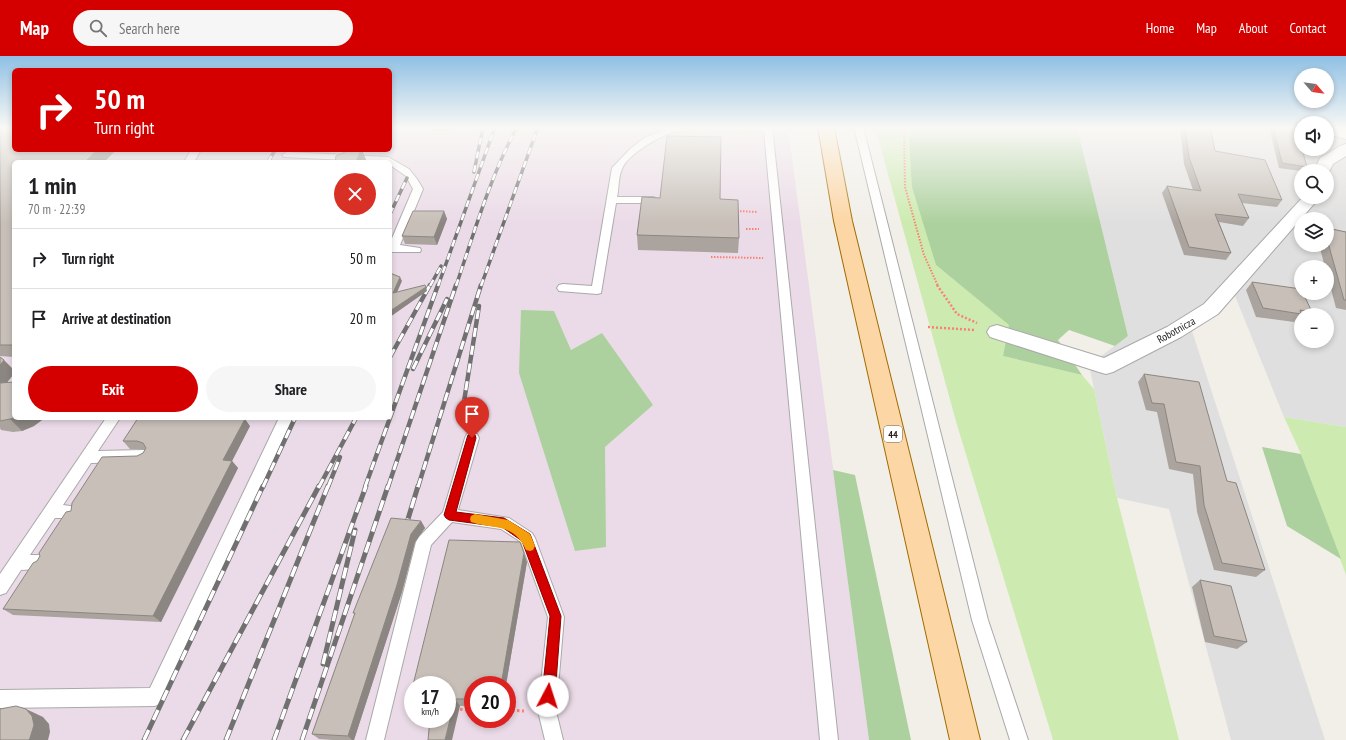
<!DOCTYPE html>
<html lang="en">
<head>
<meta charset="utf-8">
<style>
	:root { --surface:#fff; --page:#f6f6f6; --text:#202124; --muted:#757577; --line:#e0e0e0; --accent:#d40000 }
	body { margin:0; font-family:"PT Sans Narrow",sans-serif; background:var(--page); color:var(--text); height:100vh; display:flex; flex-direction:column; font-size:15px; white-space:nowrap }
	* { box-sizing:border-box; margin:0 }
	p { font-size:13px; color:var(--muted) }
	.icon { flex:none; width:22px; height:22px; fill:none; stroke:currentColor; stroke-width:2; stroke-linecap:round; stroke-linejoin:round }
	.map { position:relative; flex:1; overflow:hidden }
	.panel { position:absolute; left:12px; top:104px; width:380px; height:260px; display:flex; flex-direction:column; background:var(--surface); border-radius:6px; box-shadow:0 2px 6px #0003 }
	.panel>* { flex:none }
	.banner { position:absolute; left:12px; top:12px; width:380px; height:84px; border-radius:6px; box-shadow:0 2px 6px #0003; background:#d40000; color:#fff; overflow:hidden }
	.needle { width:26px; rotate:118deg }
	.fabs { position:absolute; left:1294px; top:12px; display:grid; gap:8px }
	.fabs a { display:grid; place-items:center; width:40px; height:40px; border-radius:50%; background:var(--surface); box-shadow:0 2px 6px #0003; font-size:20px }
	.speed { position:absolute; left:404px; top:620px; display:flex; gap:8px; font-size:20px; font-weight:700; text-align:center }
	.speed>* { display:grid; place-content:center; width:52px; height:52px; border-radius:50%; background:var(--surface); box-shadow:0 2px 6px #0003; line-height:1 }
	.speed small { font-size:10px; font-weight:400 }
	.speed .limit { border:6px solid #d22; background:#fff; color:#111 }
	.pin { position:absolute; display:grid; place-items:center; width:34px; height:34px; color:#fff; margin:-41px -17px; border-radius:50% 50% 50% 0; rotate:-45deg; box-shadow:0 0 4px #0007 }
	.pin .icon { rotate:45deg }
	.me { position:absolute; width:44px; margin:-22px; rotate:5deg; stroke-linejoin:round; filter:drop-shadow(0 0 3px #0008) }
	.turn { display:flex; align-items:center; gap:14px; height:84px; padding:0 16px; font-size:18px }
	.turn .icon { width:52px; height:52px; stroke-width:2.5 }
	.turn b { display:block; font-size:28px; line-height:34px }
	.round { display:grid; place-items:center; flex:none; width:42px; height:42px; border-radius:21px; background:var(--page) }
	.overview { display:flex; align-items:center; justify-content:space-between; height:68px; padding:0 16px }
	h1 { font-size:24px; font-weight:700; line-height:30px }
	.cta { display:flex; gap:8px; margin-top:auto; padding:8px 16px }
	.cta a { flex:1; height:46px; border-radius:24px; background:var(--accent); color:#fff; font-size:16px; font-weight:700; line-height:46px; text-align:center }
	.cta a+a { background:var(--page); color:var(--text) }
	ul { padding:0; list-style:none }
	li { display:flex; align-items:center; gap:12px; height:60px; padding:0 16px; border-top:1px solid var(--line) }
	li div { flex:1 }
	li b { display:block; font-size:15px }
	li em { font-style:normal }
	header { display:flex; align-items:center; gap:24px; box-sizing:border-box; height:56px; padding:0 20px; background:var(--accent); color:#fff }
	header strong { font-size:19px }
	nav { display:flex; gap:22px; margin-inline-start:auto; font-size:14px }
	.search { width:280px; height:36px; background:var(--page); display:flex; align-items:center; gap:10px; box-sizing:border-box; padding:0 14px; border-radius:22px; color:var(--muted); font-size:15px }
	.map>svg:first-child { display:block }
	.residential { fill:#e0dfdf; fill-rule:evenodd }
	.industrial { fill:#ebdbe8; fill-rule:evenodd }
	.grass { fill:#cdebb0 }
	.forest { fill:#add19e }
	.lines { fill:none; stroke-linecap:round; stroke-linejoin:round }
	.service-casing { stroke:#a9a9a9; stroke-width:2 }
	.minor-casing { stroke:#a9a9a9; stroke-width:2 }
	.primary-casing { stroke:#a06b00; stroke-width:2 }
	.path-far2 { stroke:#fa8072; stroke-width:2; stroke-dasharray:1.5 1.5; stroke-linecap:butt }
	.path-far1 { stroke:#fa8072; stroke-width:2.5; stroke-dasharray:2 2; stroke-linecap:butt }
	.path { stroke:#fa8072; stroke-width:3; stroke-dasharray:2.5 2.5; stroke-linecap:butt }
	.service { fill:#fff; fill-rule:evenodd }
	.minor { fill:#fff; fill-rule:evenodd }
	.primary { fill:#fcd6a4; fill-rule:evenodd }
	.rail-far2-casing { stroke:#707070; stroke-width:3.5 }
	.rail-far1-casing { stroke:#707070; stroke-width:4.5 }
	.rail-casing { stroke:#707070; stroke-width:5 }
	.rail-far2 { stroke:#fff; stroke-width:2.5; stroke-dasharray:7; stroke-linecap:butt }
	.rail-far1 { stroke:#fff; stroke-width:3; stroke-dasharray:9; stroke-linecap:butt }
	.rail { stroke:#fff; stroke-width:3.5; stroke-dasharray:11; stroke-linecap:butt }
	.wall { fill:#aba49e }
	.shaded-wall { fill:#8b8681 }
	.building { fill:#c7bfb8; stroke:#8b8681 }
	.route { fill:#d40000; stroke:#8a0000 }
	.slow { fill:#f59e0b }
	.labels { text-anchor:middle; dominant-baseline:central; stroke-width:3.5; stroke-linejoin:round; paint-order:stroke }
	.shield { fill:#fff; stroke:#646464; stroke-width:1 }
	.shield-label { font-size:10px; font-weight:bold; fill:#222 }
	.street-label { font-size:11px; fill:#222; stroke:#fff }
</style>
</head>
<body>
<header>
<strong>Map</strong>
<div class="search"><svg class="icon" aria-label="search" viewBox="0 0 24 24"><circle cx="10" cy="10" r="6"/><path d="M15 15l6 6"/></svg>Search here</div>
<nav><a>Home</a><a>Map</a><a>About</a><a>Contact</a></nav>
</header>
<div class="map">
<svg width="1346" height="684" viewBox="0 0 1346 684">
	<rect width="100%" height="100%" fill="#f2efe9"/>
	<path class="residential" d="M1077 71H1301V93H1327V71H1346V371L1284 361 1233 235 1192 275 1325 684H1231L1169 453 1117 442 1089 309 1128 280ZM1301 115H1327V141H1301ZM1301 163H1327V189H1301ZM1301 211H1327V237H1301ZM1301 259H1327V285H1301Z"/>
	<path class="industrial" d="M0 71 14 94H390V71H788L869 684H0ZM14 106H390V362H14ZM413 629H447V663H413ZM473 629H507V663H473Z"/>
	<path class="grass" d="M875 71H882L897 75 898 71H913L909 85 936 209 1010 269 1003 300 1082 319 1094 333 1117 442 1179 684H1053L957 369Z
		M1284 361 1346 371V519L1301 398Z"/>
	<path class="forest" d="M913 71H1077L1128 280 1115 290 1069 274 1058 284 1082 319 1003 300 1009 269 936 209 912 131 909 85Z
		M521 254 554 255 571 294 602 277 653 349 605 391 606 491 575 495 519 317Z
		M1262 391 1301 398 1341 503 1287 470Z
		M833 414 855 419 911 684H869Z"/>
	<g class="lines">
		<g class="service-casing">
			<path id="service" d="M671 71H697C692 76 681 75 674 76 659 80 627 99 622 113 618 121 619 133 617 141H654L659 144 654 147H616L601 237 597 238 559 235 557 232 559 229 563 228 592 230 612 112 630 93 644 82Z
				M702 71H772L838 684H820L764 75 706 74Z
				M854 71H863L988 564 1028 684H1010L972 564Z
				M191 94H201L194 106H184Z
				M287 96 388 101 409 113 417 123 423 133 400 189 420 192 421 194 420 196H390V187L413 133 406 120 390 109V106L284 101 282 99Z
				M106 362H120L98 395 144 394 149 396 151 400 149 404 144 406 91 407 63 449 78 451 80 456 78 461 73 462H55L30 499H40L45 501 48 506 45 511 40 513 21 514 6 537 0 539V518Z
				M279 362H293L161 647 155 650 0 652V634L150 632Z
				M472 377 477 378 479 382 458 454 509 462 532 477 535 482 564 561 556 655 563 684H545L538 655 548 561 521 486 501 473 452 466 431 489 384 684H366L416 486 419 481 443 456 465 382 467 378Z"/>
		</g>
		<g class="minor-casing">
			<path id="minor" d="M1327 71H1338L1346 73V83L1327 78Z
				M1346 88V100L1333 108 1328 118 1327 115H1314L1320 102 1340 90Z
				M1303 141H1320L1218 258 1181 281 1113 316 1106 318 1099 316 990 281 987 276 990 271 997 269 1104 302 1167 271 1204 248Z"/>
		</g>
		<g class="primary-casing">
			<path id="primary" d="M818 71H834L852 165 980 684H950L834 165Z"/>
		</g>
		<path class="path-far2" d="M904 71 905 131 924 199 938 230
			M737 155 758 156
			M746 173H759
			M711 201 763 202"/>
		<path class="path-far1" d="M937 229 957 258 977 267
			M928 271 975 274"/>
		<path class="path" d="M406 652H413
			M455 653 473 654
			M507 654 524 655"/>
		<use href="#service" class="service"/>
		<use href="#minor" class="minor"/>
		<use href="#primary" class="primary"/>
		<g class="rail-far2-casing">
			<path id="rail-far2" d="M268 106 275 94
				M474 116 483 71
				M390 158 407 122
				M430 230 441 210
				M438 230 495 71
				M456 230C474 177 490 121 517 71
				M481 230 538 71"/>
		</g>
		<g class="rail-far1-casing">
			<path id="rail-far1" d="M390 301 430 229
				M413 313 447 243
				M463 352 479 250
				M263 431 295 362
				M319 431 356 362
				M328 431 340 401
				M365 431 438 229
				M388 431 456 229
				M418 431 481 229"/>
		</g>
		<g class="rail-casing">
			<path id="rail" d="M405 473 418 430
				M323 608 355 474
				M144 684 263 430
				M183 684 319 430
				M226 684 328 430
				M274 684 366 430
				M302 684 388 430"/>
		</g>
		<use href="#rail-far2" class="rail-far2"/>
		<use href="#rail-far1" class="rail-far1"/>
		<use href="#rail" class="rail"/>
	</g>
	<path class="wall" d="M0 71 116 94 104 106H14V301L0 300Z
		M432 71H454L452 75H433Z
		M1180 71H1210L1215 95 1282 144 1277 151 1242 147 1249 162 1243 170 1219 166 1231 197 1226 204 1184 199 1162 137 1167 130 1193 134 1184 108Z
		M1269 71H1296L1307 111 1304 115H1301L1279 112Z
		M720 143 739 182 738 197 638 194 637 179Z
		M444 155 447 163 437 189 405 188 402 180Z
		M1327 172 1346 176V254L1336 252 1327 218V211H1325L1319 189H1327Z
		M1252 226 1312 256 1310 259H1301V264L1296 263 1294 266 1256 261 1246 234Z
		M0 301 7 326 34 370 22 375 13 376 1 374 0 372Z
		M1144 318 1227 425 1265 514 1256 521 1214 514 1197 456 1193 418 1169 413 1157 356 1146 354 1138 326Z
		M250 370 232 405 238 412 161 566 13 559 3 553 37 505 71 455 143 397 145 393H130L123 385Z
		M421 465 425 472 415 486 402 536 354 684H333L319 683 312 678 355 558 353 557Z
		M527 506 506 629H473V650H460L430 663 447 629Z
		M1200 524 1247 586 1237 593 1205 586 1192 531Z"/>
	<path class="shaded-wall" d="M451 71H454L452 75Z
		M97 94H116L104 106H85Z
		M361 94H362L367 106H356Z
		M444 155 447 163 437 189 434 181Z
		M400 221 402 225 395 241 393 237Z
		M426 231 427 235 390 261V255Z
		M4 304 14 314V318L0 335V309Z
		M14 362H45L34 370 22 375 10 363Z
		M245 363 250 370 232 405 238 412 161 566 153 560 223 404Z
		M421 465 425 472 415 486 402 536 354 684H352L348 680 411 478Z
		M524 497 527 506 506 629H501Z
		M455 643 460 650 452 684H445Z
		M26 653 43 661 49 668 50 676 48 684H29Z"/>
	<path class="building" d="M0 71H14V94H97L85 106H14V289H0Z
		M1185 71H1210L1215 95 1265 104 1282 144 1238 138 1249 162 1215 158 1231 197 1189 191 1167 130 1201 135 1189 101Z
		M1273 71H1296L1301 91V93H1302L1307 111 1282 107Z
		M667 80 721 81 720 143 738 144 739 182 637 179 642 141 660 142Z
		M350 94H361L356 106H335L336 100Z
		M413 155H444L434 181 402 180Z
		M1327 172 1346 176V244H1344L1327 183Z
		M390 217 400 221 393 237 425 229 426 231 390 255Z
		M1252 226 1301 233V237H1303L1312 256 1300 254 1301 258 1263 252Z
		M0 301 4 304 0 309Z
		M1144 318 1199 326 1227 425 1236 427 1265 514 1222 507 1204 449 1200 410 1176 406 1164 348 1152 347Z
		M14 326V362L10 363 0 365V327Z
		M138 362 245 363 223 404 232 405 153 560 3 553 33 507 37 505 40 500 39 497 66 456 71 455 72 447 102 401 137 400 143 397 146 392 143 387 137 385H123Z
		M391 462 421 465 411 478 397 529 348 680 312 678 355 557H353Z
		M449 484 520 486 524 497 501 629H473V643H455L445 684H428L430 663H447V629H413Z
		M1200 524 1231 530 1247 586 1214 580Z
		M413 630V642H410Z
		M16 650 26 653 32 660 34 669 30 682 29 684H0V653Z"/>
	<linearGradient id="sky" x2="0" y2="1"><stop stop-color="#8fc0e4"/><stop offset="0.43" stop-color="#f9f8f5"/><stop offset="1" stop-color="#f9f8f5" stop-opacity="0"/></linearGradient>
	<rect width="1346" height="167" fill="url(#sky)"/>
	<path class="route" d="M472 378 475 379 476 382 456 456 504 462 530 478 561 560 555 640 553 644 548 646 544 644 542 640 550 560 522 485 502 471 449 464 446 462 444 459 467 382 468 379Z"/>
	<path class="slow" d="M475 458 508 464 530 478 535 490 533 494 530 495 526 494C513 466 494 474 471 466L470 463 471 460Z"/>
	<g class="labels">
		<rect class="shield" x="884" y="370" width="18" height="16" rx="3"/>
		<g class="shield-label">
			<text x="893" y="378">44</text>
		</g>
		<g class="street-label">
			<text transform="translate(1176 274) rotate(-29)">Robotnicza</text>
		</g>
	</g>
</svg>
<div class="fabs">
<a><svg class="needle" viewBox="-14 -14 28 28"><path d="M0-13l5 13h-10z" fill="#e53935"/><path d="M0 13l5-13h-10z" fill="#757577"/></svg></a>
<a><svg class="icon" aria-label="sound" viewBox="0 0 24 24"><path d="M4 9h4l5-4v14l-5-4H4zM17 9q2 3 0 6"/></svg></a>
<a><svg class="icon" aria-label="search" viewBox="0 0 24 24"><circle cx="10" cy="10" r="6"/><path d="M15 15l6 6"/></svg></a>
<a><svg class="icon" aria-label="layers" viewBox="0 0 24 24"><path d="M12 4l9 5-9 5-9-5zM3 14l9 5 9-5"/></svg></a>
<a>+</a>
<a>−</a>
</div>
<div class="speed"><div>17<small>km/h</small></div><div class="limit">20</div></div>
<div class="pin" style="left:472px;top:382px;background:#d93025"><svg class="icon" aria-label="arrive" viewBox="0 0 24 24"><path d="M6 21V4h12l-3 4 3 4H6"/></svg></div>
<svg class="me" style="left:548px;top:640px" viewBox="-20 -20 40 40"><circle r="19" fill="#fff"/><path d="M0-13L10 11 0 6-10 11z" fill="#d40000"/></svg>
<div class="banner">
<div class="turn"><svg class="icon" aria-label="right" viewBox="0 0 24 24"><path d="M7 20v-9h11M14 6l5 5-5 5"/></svg><div><b>50 m</b>Turn right</div></div>
</div>
<section class="panel">
<div class="overview"><div><h1>1 min</h1><p>70 m · 22:39</p></div><a class="round" style="background:#d93025;color:#fff"><svg class="icon" aria-label="close" viewBox="0 0 24 24"><path d="M6 6l12 12M18 6L6 18"/></svg></a></div>
<ul>
<li><svg class="icon" aria-label="right" viewBox="0 0 24 24"><path d="M7 20v-9h11M14 6l5 5-5 5"/></svg><div><b>Turn right</b></div><em>50 m</em></li>
<li><svg class="icon" aria-label="arrive" viewBox="0 0 24 24"><path d="M6 21V4h12l-3 4 3 4H6"/></svg><div><b>Arrive at destination</b></div><em>20 m</em></li>
</ul>
<div class="cta"><a>Exit</a><a>Share</a></div>
</section>
</div>
</body>
</html>
